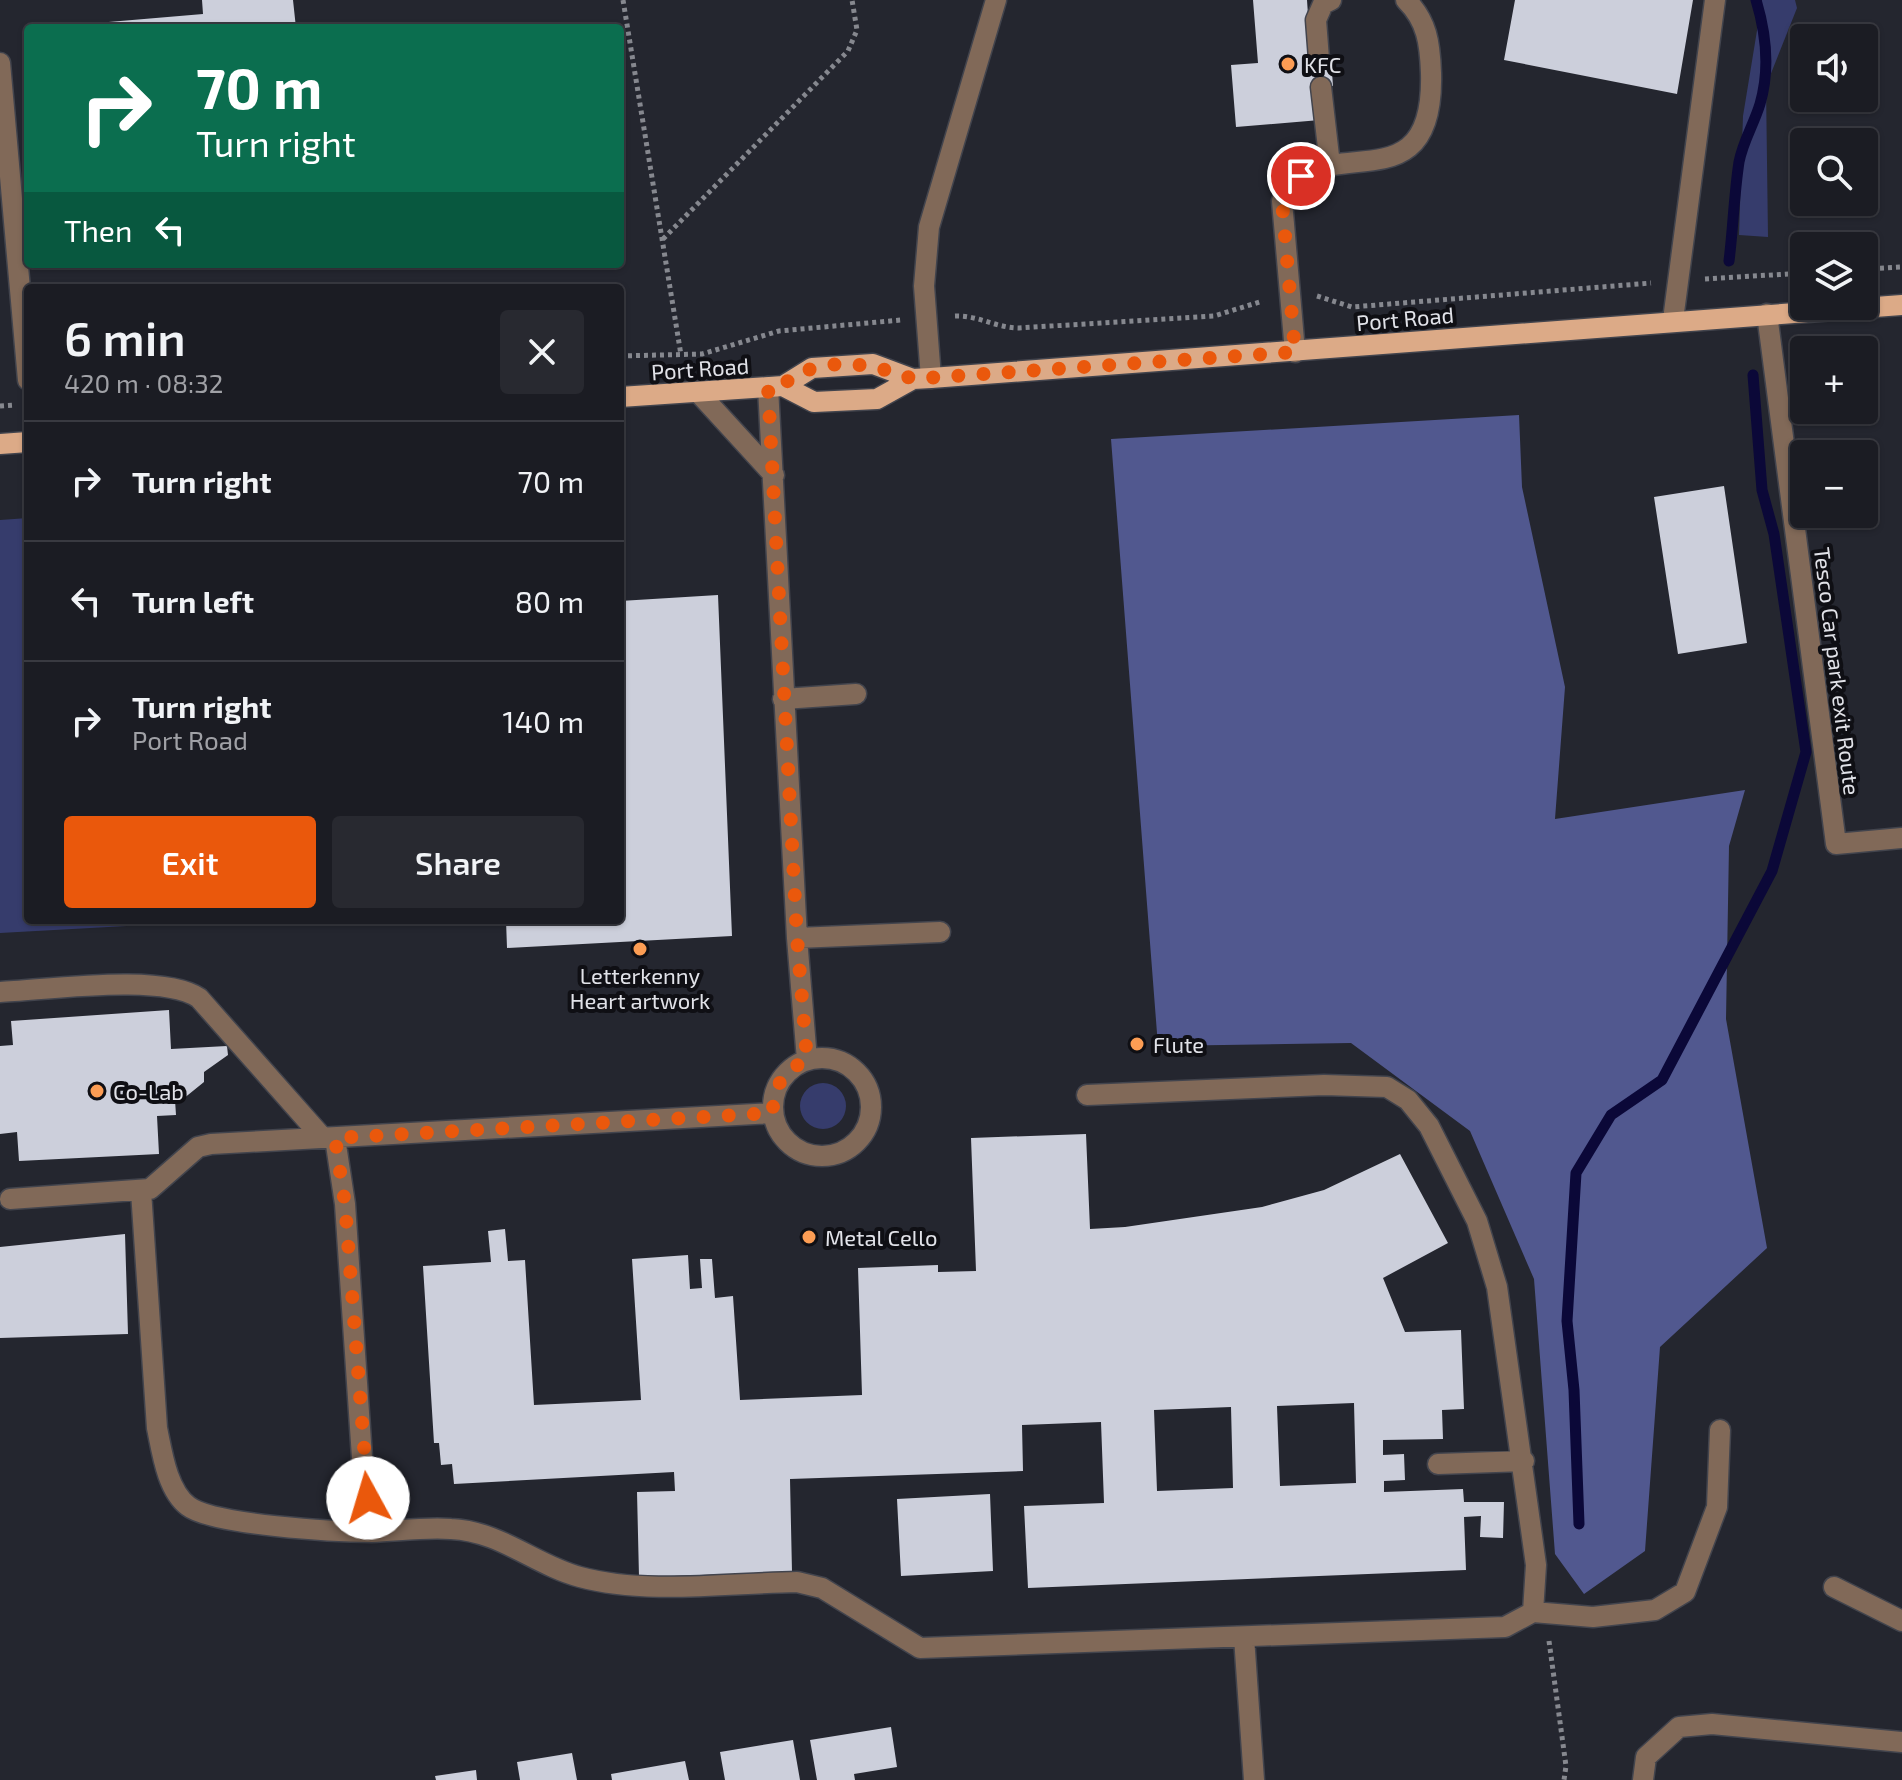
<!DOCTYPE html>
<html lang="en">
<head>
<meta charset="utf-8">
<style>
	:root { --surface:#1b1c23; --page:#282930; --text:#f1f3f6; --muted:#a0a1a6; --line:#393a41; --accent:#ea580c }
	body { margin:0; font-family:"Exo 2",sans-serif; background:var(--page); color:var(--text); height:100vh; display:flex; flex-direction:column; font-size:30px; white-space:nowrap }
	* { box-sizing:border-box; margin:0 }
	p { font-size:26px; color:var(--muted) }
	.icon { flex:none; width:44px; height:44px; fill:none; stroke:currentColor; stroke-width:2; stroke-linecap:round; stroke-linejoin:round }
	.map { position:relative; flex:1; overflow:hidden }
	.panel { position:absolute; left:24px; top:284px; width:600px; height:640px; display:flex; flex-direction:column; background:var(--surface); border-radius:8px; box-shadow:0 2px 6px #0004,0 0 0 2px var(--line) }
	.panel>* { flex:none }
	.banner { position:absolute; left:24px; top:24px; width:600px; height:244px; border-radius:8px; box-shadow:0 2px 6px #0004,0 0 0 2px var(--line); background:#0b6e4f; color:#fff; overflow:hidden }
	.tools { position:absolute; left:1790px; top:24px; display:grid; gap:16px }
	.tools a { display:grid; place-items:center; width:88px; height:88px; border-radius:8px; background:var(--surface); box-shadow:0 2px 6px #0004,0 0 0 2px var(--line); font-size:40px }
	.pin { position:absolute; display:grid; place-items:center; width:68px; height:68px; color:#fff; margin:-34px; border:4px solid #fff; border-radius:50%; box-shadow:0 2px 8px #0007 }
	.me { position:absolute; width:88px; margin:-44px; rotate:354deg; stroke-linejoin:round; filter:drop-shadow(0 0 6px #0008) }
	.turn { display:flex; align-items:center; gap:28px; height:168px; padding:0 40px; font-size:36px }
	.turn .icon { width:104px; height:104px; stroke-width:2.5 }
	.turn b { display:block; font-size:56px; line-height:68px }
	.then { display:flex; align-items:center; height:76px; padding:0 40px; background:#0003; gap:16px; font-size:30px }
	.round { display:grid; place-items:center; flex:none; width:84px; height:84px; border-radius:8px; background:var(--page) }
	.head { display:flex; align-items:center; justify-content:space-between; height:136px; padding:0 40px }
	h1 { font-size:48px; font-weight:600; line-height:60px }
	.button { display:flex; gap:16px; margin-top:auto; padding:16px 40px }
	.button a { flex:1; height:92px; border-radius:8px; background:var(--accent); color:#fff; font-size:32px; font-weight:600; line-height:92px; text-align:center }
	.button a+a { background:var(--page); color:var(--text) }
	ul { padding:0; list-style:none }
	li { display:flex; align-items:center; gap:24px; height:120px; padding:0 40px; border-top:2px solid var(--line) }
	li div { flex:1 }
	li b { display:block; font-size:30px }
	li em { font-style:normal }
	.map>svg:first-child { display:block }
	.green { fill:#363c6c }
	.forest { fill:#51588f }
	.lines { fill:none; stroke-linecap:round; stroke-linejoin:round }
	.stream { stroke:#0b0838; stroke-width:11 }
	.building { fill:#cccfdb; fill-rule:evenodd }
	.minor-casing { stroke:#42444d; stroke-width:23 }
	.major-casing { stroke:#42444d; stroke-width:23 }
	.path { stroke:#86888f; stroke-width:5; stroke-dasharray:4 4; stroke-linecap:butt }
	.minor { stroke:#816958; stroke-width:20 }
	.major { stroke:#dcaa87; stroke-width:20 }
	.route { stroke:#ea580c; stroke-width:14; stroke-dasharray:0 25.2 }
	.poi-dot { fill:#fc9d54; stroke:#0f0f14; stroke-width:3 }
	.labels { text-anchor:middle; dominant-baseline:central; stroke-width:8; stroke-linejoin:round; paint-order:stroke }
	.poi-label { font-size:22px; fill:#e1e2e8; stroke:#0f0f14; text-anchor:start }
	.street-label { font-size:22px; fill:#e1e2e8; stroke:#0f0f14 }
</style>
</head>
<body>
<div class="map">
<svg width="1902" height="1780" viewBox="0 0 1902 1780">
	<rect width="100%" height="100%" fill="#24262f"/>
	<path class="green" d="M1762 0H1795L1797 8 1766 86 1768 237 1739 235 1743 116Z
		M28 518V920H235L0 933V520Z
		M800 1106a23 23 0 1 1 46 0a23 23 0 1 1-46 0Z"/>
	<path class="forest" d="M1519 415 1522 487 1565 687 1555 819 1745 790 1729 846 1726 1019 1767 1248 1660 1347 1645 1551 1584 1594 1555 1554 1534 1279 1470 1131 1351 1043 1158 1046 1111 439Z"/>
	<g class="lines">
		<path class="stream" d="M1729 261C1733 229 1734 195 1739 162 1743 141 1754 124 1760 104 1770 70 1766 33 1756 0
			M1579 1524 1574 1390 1567 1321 1576 1173 1611 1115 1662 1080 1772 871 1806 752 1774 534 1762 490 1753 375"/>
	</g>
	<path class="building" d="M202 0H293L296 28H86L85 24 203 14Z
		M1253 0H1307L1311 59 1331 58 1333 86 1317 87 1320 120 1236 127 1231 65 1258 63Z
		M1515 0H1693L1677 94 1504 60Z
		M1724 486 1747 643 1678 654 1654 497Z
		M718 595 732 936 507 948 506 920H620V601Z
		M169 1010 171 1049 227 1046 228 1055 204 1072V1082L183 1099 175 1100 176 1115 157 1116 159 1154 19 1161 17 1132 0 1134V1046L13 1045 11 1021Z
		M1086 1134 1090 1229 1125 1227 1262 1207 1324 1190 1400 1154 1448 1243 1383 1278 1405 1332 1461 1330 1464 1409 1442 1410 1443 1439 1383 1440V1455L1404 1454 1405 1480 1384 1481V1492L1463 1489 1464 1502H1504L1503 1538 1480 1537 1481 1516 1464 1517 1466 1570 1028 1588 1024 1506 1104 1503 1101 1422 1022 1425 1023 1471 790 1479 792 1572 639 1577 637 1492 675 1491 674 1472 454 1484 452 1464 441 1465 439 1443H434L423 1266 491 1262 488 1231 505 1229 508 1261 525 1260 534 1405 641 1400 632 1259 688 1255 690 1289 702 1288 700 1259H712L715 1298 733 1296 740 1400 862 1395 858 1268 938 1265V1272L976 1271 971 1138ZM1354 1403 1356 1483 1280 1486 1277 1406ZM1231 1407 1233 1488 1157 1491 1154 1410Z
		M125 1234 128 1334 0 1338V1247Z
		M990 1494 993 1571 901 1576 897 1499Z
		M891 1727 897 1767 854 1774 855 1780H817L810 1740Z
		M793 1740 800 1780H725L720 1752Z
		M572 1753 577 1780H520L517 1762Z
		M685 1761 689 1780H612L611 1774Z
		M476 1770 477 1780H436L435 1776Z"/>
	<g class="lines">
		<g class="minor-casing">
			<path id="minor" d="M1319 59 1316 20 1323 4 1331 0
				M0 63 28 380
				M1321 87 1330 165
				M1767 314 1836 844 1902 838
				M1673 320 1715 0
				M1295 352 1282 201C1317 122 1435 215 1431 73 1430 43 1427 21 1406 0
				M931 378 924 286 929 227 996 0
				M768 387 797 938 807 1060
				M698 392 774 475
				M783 699 856 694
				M797 938 940 932
				M0 992C47 990 163 973 199 998L322 1137
				M773 1107a49 49 0 1 1 98 0a49 49 0 1 1-98 0Z
				M335 1138 345 1204 367 1532
				M141 1191 157 1428C162 1452 167 1490 188 1506 212 1525 337 1532 372 1532 398 1531 425 1527 451 1529 500 1531 535 1565 580 1577 646 1595 729 1583 797 1582L822 1588 920 1648 1505 1627 1533 1612 1536 1565 1497 1287 1477 1221 1429 1126 1408 1100 1387 1087 1324 1085 1087 1095
				M10 1199 150 1189 198 1147 211 1144 773 1113
				M1438 1464 1524 1461
				M1834 1587 1902 1621
				M1533 1612 1593 1617 1655 1610 1685 1592 1717 1507 1720 1430
				M1244 1637 1254 1780
				M1643 1780 1646 1757 1679 1727 1712 1724 1902 1742"/>
		</g>
		<g class="major-casing">
			<path id="major" d="M783 386 814 402 877 399 913 379
				M620 397 783 386 812 368 873 364 913 379 931 378 1902 305
				M0 444 28 442"/>
		</g>
		<path class="path" d="M623 0 681 355
			M663 239 848 51 857 30 852 0
			M1864 269 1902 267
			M1705 279 1804 273
			M1317 296 1352 307 1651 283
			M955 316C978 315 996 328 1019 328L1214 316 1263 301
			M620 356 702 354 779 331 901 320
			M0 406 15 405
			M1549 1641 1566 1766 1564 1780"/>
		<use href="#minor" class="minor"/>
		<use href="#major" class="major"/>
	</g>
	<g class="lines">
		<path class="route" d="M368 1498 345 1204 335 1138 773 1113C772 1087 784 1071 807 1060L797 938 768 387C787 386 796 373 814 368 848 359 881 367 913 379L1295 352 1282 201 1288 187 1301 176"/>
	</g>
	<g class="poi-dot">
		<circle cx="1288" cy="64" r="8"/>
		<circle cx="640" cy="949" r="8"/>
		<circle cx="1137" cy="1044" r="8"/>
		<circle cx="97" cy="1091" r="8"/>
		<circle cx="809" cy="1237" r="8"/>
	</g>
	<g class="labels">
		<g class="poi-label">
			<text x="1304" y="64">KFC</text>
			<text x="640" y="975" text-anchor="middle">Letterkenny<tspan x="640" dy="25">Heart artwork</tspan></text>
			<text x="1153" y="1044">Flute</text>
			<text x="113" y="1091">Co-Lab</text>
			<text x="825" y="1237">Metal Cello</text>
		</g>
		<g class="street-label">
			<text transform="translate(1405 318) rotate(-5)">Port Road</text>
			<text transform="translate(700 368) rotate(-4)">Port Road</text>
			<text transform="translate(1838 671) rotate(83)">Tesco Car park exit Route</text>
		</g>
	</g>
</svg>
<div class="tools">
<a><svg class="icon" aria-label="sound" viewBox="0 0 24 24"><path d="M4 9h4l5-4v14l-5-4H4zM17 9q2 3 0 6"/></svg></a>
<a><svg class="icon" aria-label="search" viewBox="0 0 24 24"><circle cx="10" cy="10" r="6"/><path d="M15 15l6 6"/></svg></a>
<a><svg class="icon" aria-label="layers" viewBox="0 0 24 24"><path d="M12 4l9 5-9 5-9-5zM3 14l9 5 9-5"/></svg></a>
<a>+</a>
<a>−</a>
</div>
<div class="pin" style="left:1301px;top:176px;background:#d93025"><svg class="icon" aria-label="arrive" viewBox="0 0 24 24"><path d="M6 21V4h12l-3 4 3 4H6"/></svg></div>
<svg class="me" style="left:368px;top:1498px" viewBox="-20 -20 40 40"><circle r="19" fill="#fff"/><path d="M0-13L10 11 0 6-10 11z" fill="#ea580c"/></svg>
<div class="banner">
<div class="turn"><svg class="icon" aria-label="right" viewBox="0 0 24 24"><path d="M7 20v-9h11M14 6l5 5-5 5"/></svg><div><b>70 m</b>Turn right</div></div>
<div class="then">Then<svg class="icon" aria-label="left" viewBox="0 0 24 24"><path d="M17 20v-9H6M10 6l-5 5 5 5"/></svg></div>
</div>
<section class="panel">
<div class="head"><div><h1>6 min</h1><p>420 m · 08:32</p></div><a class="round"><svg class="icon" aria-label="close" viewBox="0 0 24 24"><path d="M6 6l12 12M18 6L6 18"/></svg></a></div>
<ul>
<li><svg class="icon" aria-label="right" viewBox="0 0 24 24"><path d="M7 20v-9h11M14 6l5 5-5 5"/></svg><div><b>Turn right</b></div><em>70 m</em></li>
<li><svg class="icon" aria-label="left" viewBox="0 0 24 24"><path d="M17 20v-9H6M10 6l-5 5 5 5"/></svg><div><b>Turn left</b></div><em>80 m</em></li>
<li><svg class="icon" aria-label="right" viewBox="0 0 24 24"><path d="M7 20v-9h11M14 6l5 5-5 5"/></svg><div><b>Turn right</b><p>Port Road</p></div><em>140 m</em></li>
</ul>
<div class="button"><a>Exit</a><a>Share</a></div>
</section>
</div>
</body>
</html>
